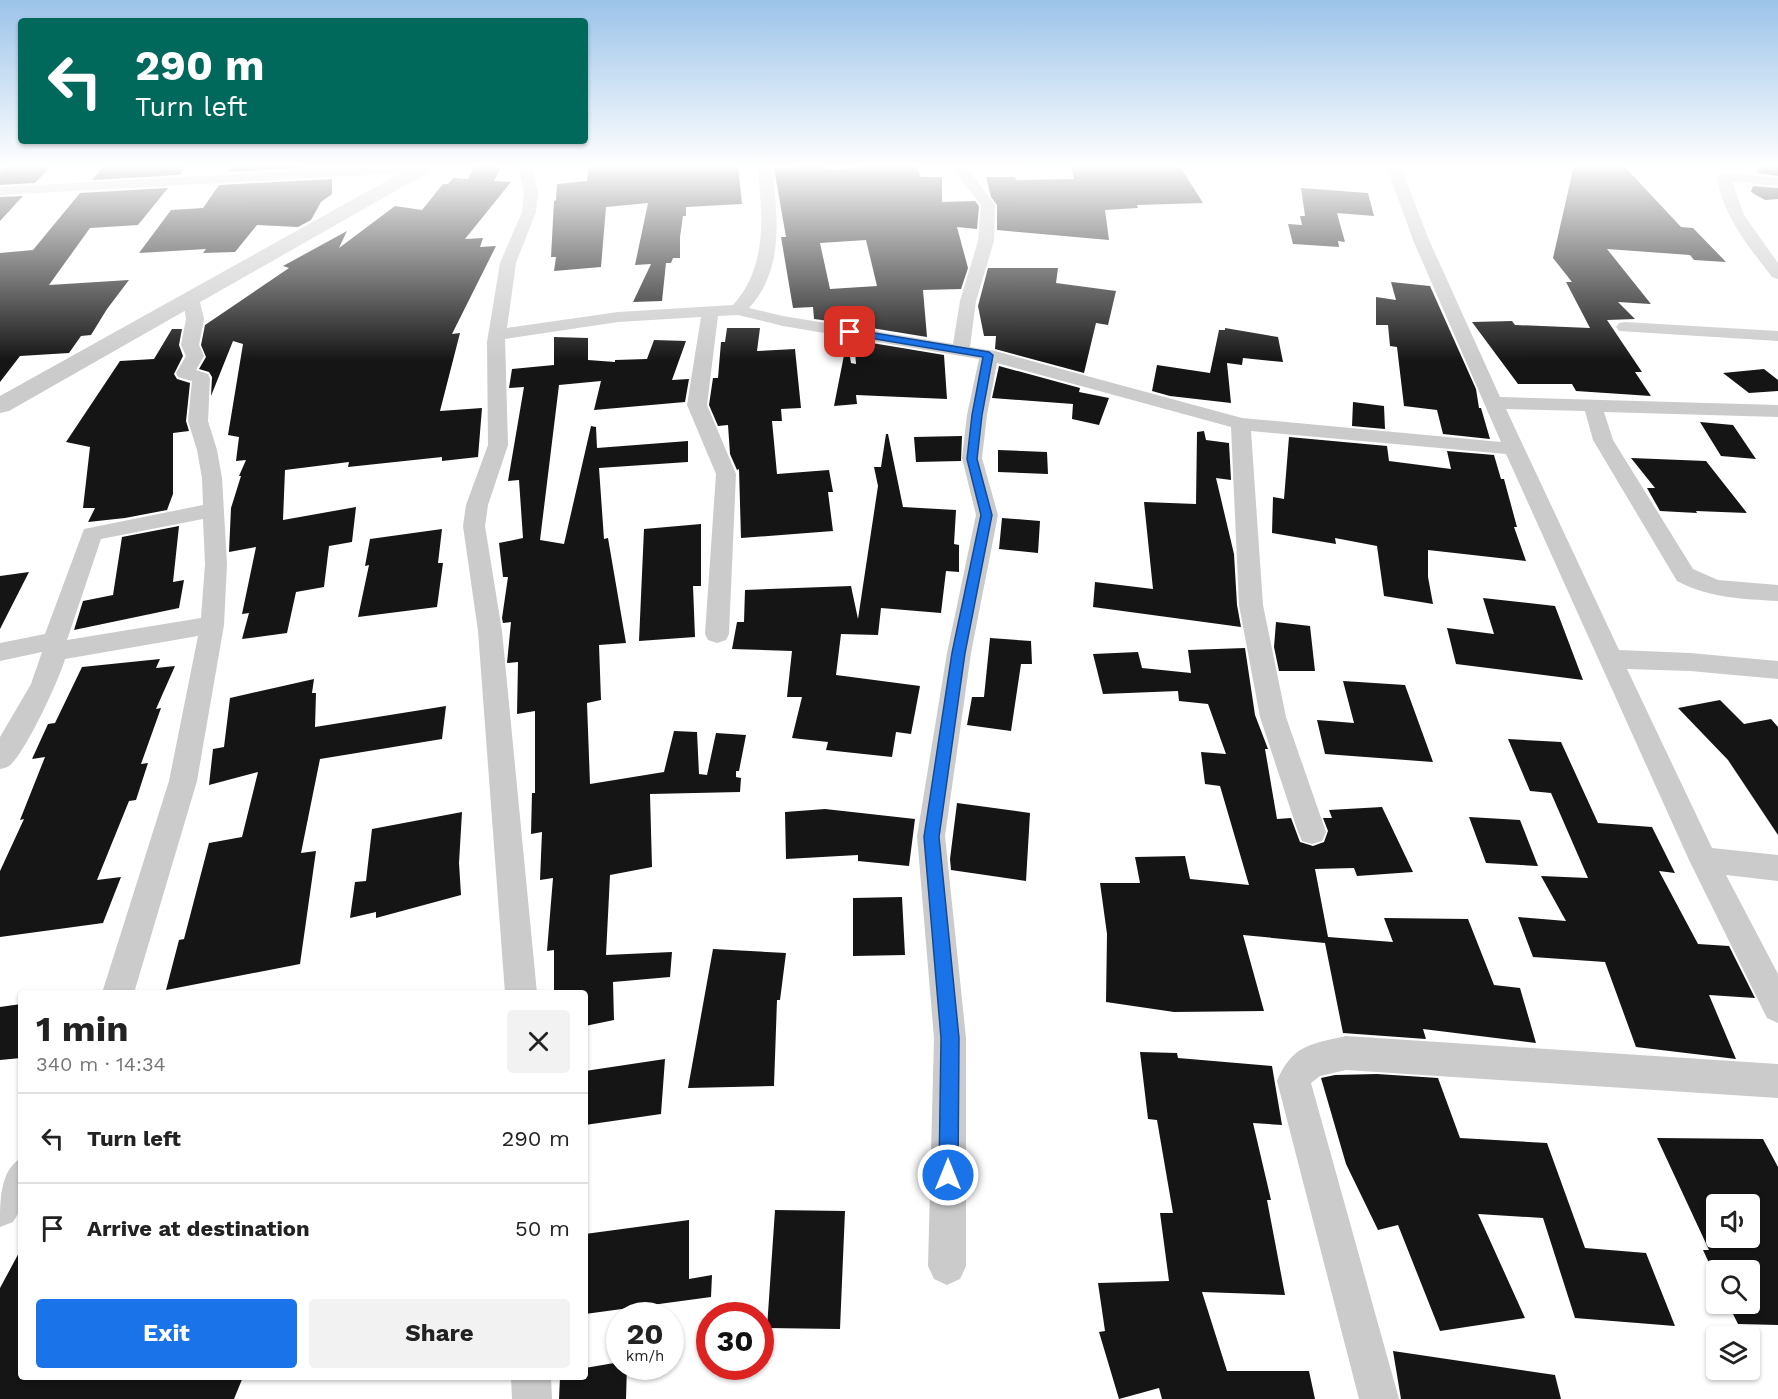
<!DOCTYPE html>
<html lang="en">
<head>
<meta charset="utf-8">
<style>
	:root { --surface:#fff; --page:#f2f2f2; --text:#222; --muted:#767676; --line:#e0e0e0; --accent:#1a73e8 }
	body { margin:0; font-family:"Work Sans",sans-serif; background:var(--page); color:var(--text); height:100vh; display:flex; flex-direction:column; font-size:22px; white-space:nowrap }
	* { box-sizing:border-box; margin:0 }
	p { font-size:20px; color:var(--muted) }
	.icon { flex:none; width:33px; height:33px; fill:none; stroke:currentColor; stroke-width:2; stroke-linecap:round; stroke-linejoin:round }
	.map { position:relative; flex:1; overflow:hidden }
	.side { position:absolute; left:18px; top:990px; width:570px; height:390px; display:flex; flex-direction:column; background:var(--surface); border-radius:6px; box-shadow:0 2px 4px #0004 }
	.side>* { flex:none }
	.top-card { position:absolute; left:18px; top:18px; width:570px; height:126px; border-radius:6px; box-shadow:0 2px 4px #0004; background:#00695c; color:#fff; overflow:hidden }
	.buttons { position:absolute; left:1706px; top:1194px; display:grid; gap:12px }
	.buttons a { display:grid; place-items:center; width:54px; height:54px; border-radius:6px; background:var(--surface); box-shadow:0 2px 4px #0004; font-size:30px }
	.speed { position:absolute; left:606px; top:1302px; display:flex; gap:12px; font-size:30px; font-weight:700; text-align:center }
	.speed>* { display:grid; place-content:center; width:78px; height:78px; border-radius:50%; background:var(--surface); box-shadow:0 2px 4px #0004; line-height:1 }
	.speed small { font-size:15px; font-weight:400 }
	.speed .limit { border:9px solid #d22; background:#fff; color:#111 }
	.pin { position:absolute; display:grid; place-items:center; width:51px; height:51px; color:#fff; margin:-26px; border-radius:12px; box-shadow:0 3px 9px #0006 }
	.me { position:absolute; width:66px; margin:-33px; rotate:0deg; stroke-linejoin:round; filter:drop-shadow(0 0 4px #0008) }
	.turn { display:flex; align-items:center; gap:21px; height:126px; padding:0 18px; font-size:27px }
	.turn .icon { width:78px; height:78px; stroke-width:2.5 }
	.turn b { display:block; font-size:42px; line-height:51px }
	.round { display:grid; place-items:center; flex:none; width:63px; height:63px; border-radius:6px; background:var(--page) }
	.overview { display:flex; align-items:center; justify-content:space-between; height:102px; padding:0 18px }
	h1 { font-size:36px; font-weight:700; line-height:45px }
	.cta { display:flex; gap:12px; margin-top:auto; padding:12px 18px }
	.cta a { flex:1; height:69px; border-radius:6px; background:var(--accent); color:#fff; font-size:24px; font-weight:700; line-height:69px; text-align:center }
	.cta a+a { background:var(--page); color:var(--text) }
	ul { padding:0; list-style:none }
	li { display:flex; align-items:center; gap:18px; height:90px; padding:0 18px; border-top:2px solid var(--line) }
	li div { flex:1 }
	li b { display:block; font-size:22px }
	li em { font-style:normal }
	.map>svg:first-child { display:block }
	.building { fill:#151515; fill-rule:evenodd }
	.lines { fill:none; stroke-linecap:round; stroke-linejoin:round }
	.minor { fill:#cbcbcb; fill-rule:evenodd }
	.tertiary { fill:#cbcbcb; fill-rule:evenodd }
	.route { fill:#1a73e8; stroke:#114b97; stroke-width:1.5 }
</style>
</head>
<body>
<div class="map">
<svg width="1778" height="1399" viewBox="0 0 1778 1399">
	<rect width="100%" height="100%" fill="#fff"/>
	<path class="building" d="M6 165H52L35 183 0 185V171Z
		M105 165H187L179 175 92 180Z
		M232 165H332V166L228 172Z
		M589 165H738L742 204 686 207V216H683L680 237V258H673L671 263H666L662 301 633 302 651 264 635 265 648 203 606 207 601 267 554 271 556 257H551L554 201 556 200 557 184 587 181Z
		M829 165 830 170 882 165H916L921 177H942V202L975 201 979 206 977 229 957 227 968 268 961 289 923 290 927 337 853 325 852 321H830L814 319 813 307 793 308 781 237H786L774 168ZM866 240 877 286 830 289 820 243Z
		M1071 165H1179L1203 203 1137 205 1138 208 1105 210 1109 240 997 230V205L991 197 986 177H1015L1016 180 1074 179Z
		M1574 165H1623L1681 227 1693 228 1726 262 1694 260 1690 255 1607 249 1651 304 1618 302 1635 319 1607 320 1642 372H1635L1651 396 1576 391 1572 384H1518L1472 322 1512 321 1515 325 1590 328 1566 282H1572L1553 258Z
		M1760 165H1778V176L1757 173Z
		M474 166H501L494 181 511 182 465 239 483 238 480 247 496 246 452 334 460 333 440 411 482 408 478 457 442 461V457L348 467 349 462 285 470 283 520 356 507 352 542 329 546 324 587 296 592 287 633 242 639 249 613 242 614 256 547 229 552 231 508 241 476H239L246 460 236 461 239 437 228 435 243 344 233 341 211 396 212 377 209 372 199 369 206 357 201 345 205 325 289 268 283 266 347 231 339 248 395 206 422 210 443 184H448L453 178 468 179Z
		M332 179V194L321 202 311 220 298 227 257 225 235 252 203 253 206 249 139 253 171 210 203 208 219 185Z
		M1753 186 1778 188V199L1765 200 1751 192Z
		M168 188 138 225 90 228 49 285 129 280 107 309 91 335 81 336 69 353 20 356 0 382V253L33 250 80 193Z
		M1301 188 1368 193 1374 216 1337 213 1345 242 1338 241 1339 247 1293 244 1288 224 1302 225 1300 216H1305Z
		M23 196 0 221V197Z
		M988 268H1058L1056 283 1116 291 1108 325 1096 323 1084 373 995 349 996 336H984L978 306Z
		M1391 282 1430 286 1476 389 1479 408H1481L1490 439 1443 434 1437 410 1404 406 1397 347 1390 346 1388 325H1376V297L1396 300Z
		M727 328H760L757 351 795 349 801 408 781 409 782 421H772L777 474 829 470 833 492H828L833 531 741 538 739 469 737 470 730 454 728 425 718 426 709 405 713 378H718L721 342H725Z
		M1225 328 1278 337 1283 362 1243 358 1242 365 1227 363 1231 403 1170 396 1152 391 1157 365 1210 373 1219 330H1225V332Z
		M172 329H182L179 345 183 356 174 374 177 379 190 383 186 421 189 431 173 433V494L167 510 125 518 88 522 95 508H83L90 447 66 442 120 361 154 359Z
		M554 337 588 338V360L615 362V360L647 359 654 340 686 341 672 380 689 379 685 402 594 410 601 381 559 385 540 540 564 544 591 426 596 427 597 448 688 441V462L599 468 604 539 608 538 626 643 599 645 601 700 587 703 590 784 664 772 674 731 697 732 699 774 707 775 716 733 746 735 739 771H736V777L741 778 740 792 650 794 652 867 610 875 606 955 672 952 670 977 613 982 614 1020 585 1026V993H554V950L547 951 553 878 540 880 542 832 531 834 532 793H535V711L517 714 518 662 507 663 511 622 503 623 502 618 508 577H503L499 543 523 538 519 480 508 481 524 387 509 388 512 369 554 365Z
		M854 340 944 355 947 399 856 395 857 404 834 406 846 345H848L851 363 856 364Z
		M999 366 1080 388 1079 392 1109 398 1099 425 1072 419 1073 404 992 398Z
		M1764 369 1778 380V391L1749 393 1723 373Z
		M1353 402 1384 406 1385 429 1352 426Z
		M1700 422 1733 425 1756 459 1721 456Z
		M1204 431 1206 440 1229 443 1231 480 1216 478 1234 554 1237 605 1241 627 1093 607 1095 582 1153 589 1144 502 1196 504 1197 432Z
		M886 434H888L903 507 956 510 954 544 959 545V572L946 571 941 613 881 608 878 635 841 634 836 675 920 686 911 734 896 732 892 757 826 750 828 742 792 738 802 697H787L792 651 732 649 737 622H744L745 590 851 586 858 619 878 486 874 467H881Z
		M962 436 961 461 916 462 914 437Z
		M1289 437 1387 446 1389 461 1451 469 1447 451 1494 455 1501 479H1504L1517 527H1514L1526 561 1428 550V577L1433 604 1384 596 1377 546 1335 538 1336 544 1272 533 1273 497 1284 499Z
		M998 450 1047 452 1048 474 998 472Z
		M1631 458 1706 461 1747 513 1696 511 1697 513 1660 511 1647 488H1655Z
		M1002 518 1040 521 1038 553 999 549Z
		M701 524V586H693L695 637 639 641 644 529Z
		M179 526 173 582 184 580 179 608 74 630 83 601 113 595 122 537Z
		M442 529 438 563H443L437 607 358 617 369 565 365 566 370 539Z
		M29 572 0 629V576Z
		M1483 598 1555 606 1583 680 1456 664 1447 628 1494 634Z
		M1276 622 1310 626 1315 671H1279L1274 647Z
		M990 638 1031 641 1032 664H1021L1011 731 967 725 972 697H984Z
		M1245 648 1255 715 1268 749H1265L1277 819 1291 818 1300 842 1313 846 1324 842 1328 831 1323 818H1332L1329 810 1382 807 1413 872 1357 876 1354 868 1315 869 1328 937 1393 942 1384 918 1468 919 1494 985 1520 988 1536 1043 1423 1029 1426 1039 1343 1033 1325 943 1243 935 1264 1011 1174 1012 1106 1002 1107 934 1100 883H1140L1135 857 1185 856 1190 879 1249 885 1220 786 1205 784 1201 752 1226 754 1208 704 1179 701 1178 691 1103 694 1093 654 1138 652 1142 668 1191 673 1188 650Z
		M160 659 156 668 175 666 156 709 161 708 141 764 148 763 136 800 129 801 97 880 121 877 103 923 0 937V871L24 819 20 820 45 757 32 759 48 724 55 723 82 667Z
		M314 679 312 693H316L315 727 446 706 442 739 320 759 301 853 316 851 300 964 166 990 179 940 184 939 209 843 242 837 258 772 209 785 213 749 224 747 230 698Z
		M1343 681 1405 685 1433 762 1325 754 1317 720 1354 723Z
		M1720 700 1744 724 1771 719 1778 727V835L1728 760 1678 708Z
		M1508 739 1561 742 1598 823 1652 827 1675 873 1659 871 1698 944 1729 946 1755 998 1709 995 1736 1059 1636 1047 1605 962 1533 957 1518 917 1566 921 1541 876 1588 878 1551 793 1530 791Z
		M957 803 1030 813 1026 881 951 870 950 859Z
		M825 809 915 819 909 866 858 861V855L786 859 785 812Z
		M462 812 459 863 461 895 376 918V912L350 918 355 882 366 881 372 829Z
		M1469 817 1520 820 1538 866 1486 863Z
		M902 897 905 955 853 956V898Z
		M713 949 786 953 780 1000H777L774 1086 688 1088Z
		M21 1004V1058L0 1060V1007Z
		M1140 1052 1177 1053 1178 1058 1272 1066 1282 1125 1253 1123 1271 1200H1267L1285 1295 1202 1292 1227 1371H1309L1315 1399H1162L1159 1388 1119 1399 1099 1332 1105 1331 1098 1283 1169 1281 1160 1213H1173L1157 1120 1148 1119Z
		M665 1059 661 1114 585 1125V1071Z
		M1377 1074 1438 1078 1460 1138 1547 1143 1585 1248 1646 1253 1675 1326 1575 1318 1543 1218 1478 1214 1525 1318 1440 1331 1398 1225 1378 1230 1346 1164 1321 1078 1335 1075Z
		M1657 1138 1763 1139 1778 1167V1325L1738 1324 1728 1304H1749V1270H1716V1278L1703 1250H1709ZM1716 1204H1749V1238H1716Z
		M775 1210 845 1211 840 1329 767 1328Z
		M689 1220V1279L712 1275 711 1297 585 1314V1234Z
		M21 1249V1377H243L234 1399H0V1288Z
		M1393 1351 1555 1375 1561 1399H1401Z
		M620 1362V1366H627L626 1399H559L560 1377H585V1368Z"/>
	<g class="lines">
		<path class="minor" d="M400 165H428L430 168 423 172 0 195V187Z
			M518 165H532L538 193 536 212 516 263 507 328 618 312 733 305C768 267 763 213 757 165H771C778 213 785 269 749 308L783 316 953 344 960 301 978 241 981 205 959 177 954 165H968L973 176 995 205 994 241 976 301 970 347 995 351 1242 418 1501 442 1413 240 1386 165H1400L1429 240 1500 397 1778 405V417L1604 412 1613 440 1693 569 1718 580 1778 585V601C1742 599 1709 598 1677 581L1593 440 1585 411 1506 409 1619 650 1690 653 1778 661V679L1690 671 1627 669 1712 848 1778 855V881L1726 875 1778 974V1023L1767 1018 1689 860 1506 454 1251 431 1263 605 1286 717 1326 832 1322 841 1312 844 1302 841 1298 832 1260 717 1239 605 1231 427 997 363 987 415 982 458 998 515 971 653 945 836 966 1038V1266L960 1279 947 1285 934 1279 928 1266 934 1038 917 836 947 653 976 515 962 458 967 415 979 359 783 326 738 315 718 316 707 405 736 474 729 634 726 640 717 643 708 640 705 634 716 474 687 405 701 317 618 322 505 339 508 445 488 505 485 526 502 631 537 993H505L478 631 463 526 466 505 488 445 487 342 500 263 522 212 524 193Z
			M1724 172 1778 178V186L1732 181 1744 215 1778 263V279L1772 277C1749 247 1722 215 1717 176Z
			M191 293 199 298 204 319 199 345 204 356 196 370 208 374 210 378 208 421 217 450 222 478 227 564 224 625 197 781 134 993H102L169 781 198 636 65 659C60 678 24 756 9 766 6 768 3 768 0 769V737L31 684 42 652 0 661V643L45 634 84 529 203 505 202 478 197 450 188 421 192 381 178 377 176 373 186 356 181 345 186 319 183 298ZM203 519 205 564 201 618 67 640 101 539Z
			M1625 322 1778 331V341L1619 331 1616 327 1619 323Z
			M1346 1036 1778 1064V1098L1346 1070 1320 1076 1311 1083 1399 1399H1359L1277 1081C1292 1045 1311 1044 1346 1036Z
			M21 1158V1209L13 1222 0 1227C0 1199 0 1171 21 1158Z
			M511 1377H551L552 1399H512Z"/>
		<path class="tertiary" d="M415 165H437L434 169 9 411 0 413V396Z"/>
	</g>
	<linearGradient id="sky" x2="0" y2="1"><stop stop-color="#9bc3e9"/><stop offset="0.46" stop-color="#fff"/><stop offset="1" stop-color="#fff" stop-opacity="0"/></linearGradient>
	<rect width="1778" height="361" fill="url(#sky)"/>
	<path class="route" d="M850 329 989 352 993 355 982 415 977 459 992 515 965 653 939 837 959 1038 958 1175 955 1182 948 1185 942 1182 939 1175 941 1038 924 837 952 653 981 515 967 459 972 415 983 357 846 334 845 332Z"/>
</svg>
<div class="buttons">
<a><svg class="icon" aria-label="sound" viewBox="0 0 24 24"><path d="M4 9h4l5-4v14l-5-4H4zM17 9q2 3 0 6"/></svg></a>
<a><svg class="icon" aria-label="search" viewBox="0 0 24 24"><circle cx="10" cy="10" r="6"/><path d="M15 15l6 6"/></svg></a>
<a><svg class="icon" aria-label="layers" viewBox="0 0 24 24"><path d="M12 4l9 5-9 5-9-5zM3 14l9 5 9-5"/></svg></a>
</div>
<div class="speed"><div>20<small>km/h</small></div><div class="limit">30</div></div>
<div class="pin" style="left:850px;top:332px;background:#d93025"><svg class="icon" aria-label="arrive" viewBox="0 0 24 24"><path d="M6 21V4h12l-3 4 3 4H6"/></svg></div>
<svg class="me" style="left:948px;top:1175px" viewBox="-20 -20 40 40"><circle r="17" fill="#1a73e8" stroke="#fff" stroke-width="3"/><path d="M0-11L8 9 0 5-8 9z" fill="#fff"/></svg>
<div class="top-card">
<div class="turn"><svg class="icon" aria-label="left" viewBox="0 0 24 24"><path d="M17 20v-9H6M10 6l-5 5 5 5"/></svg><div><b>290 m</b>Turn left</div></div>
</div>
<section class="side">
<div class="overview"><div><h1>1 min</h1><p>340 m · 14:34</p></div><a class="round"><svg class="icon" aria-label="close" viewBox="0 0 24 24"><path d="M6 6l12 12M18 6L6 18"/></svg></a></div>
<ul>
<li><svg class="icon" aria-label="left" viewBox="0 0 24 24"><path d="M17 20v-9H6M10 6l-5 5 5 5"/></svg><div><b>Turn left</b></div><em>290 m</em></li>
<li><svg class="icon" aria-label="arrive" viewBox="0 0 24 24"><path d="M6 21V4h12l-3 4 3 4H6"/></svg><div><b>Arrive at destination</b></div><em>50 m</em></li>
</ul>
<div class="cta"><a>Exit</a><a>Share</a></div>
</section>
</div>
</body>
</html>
